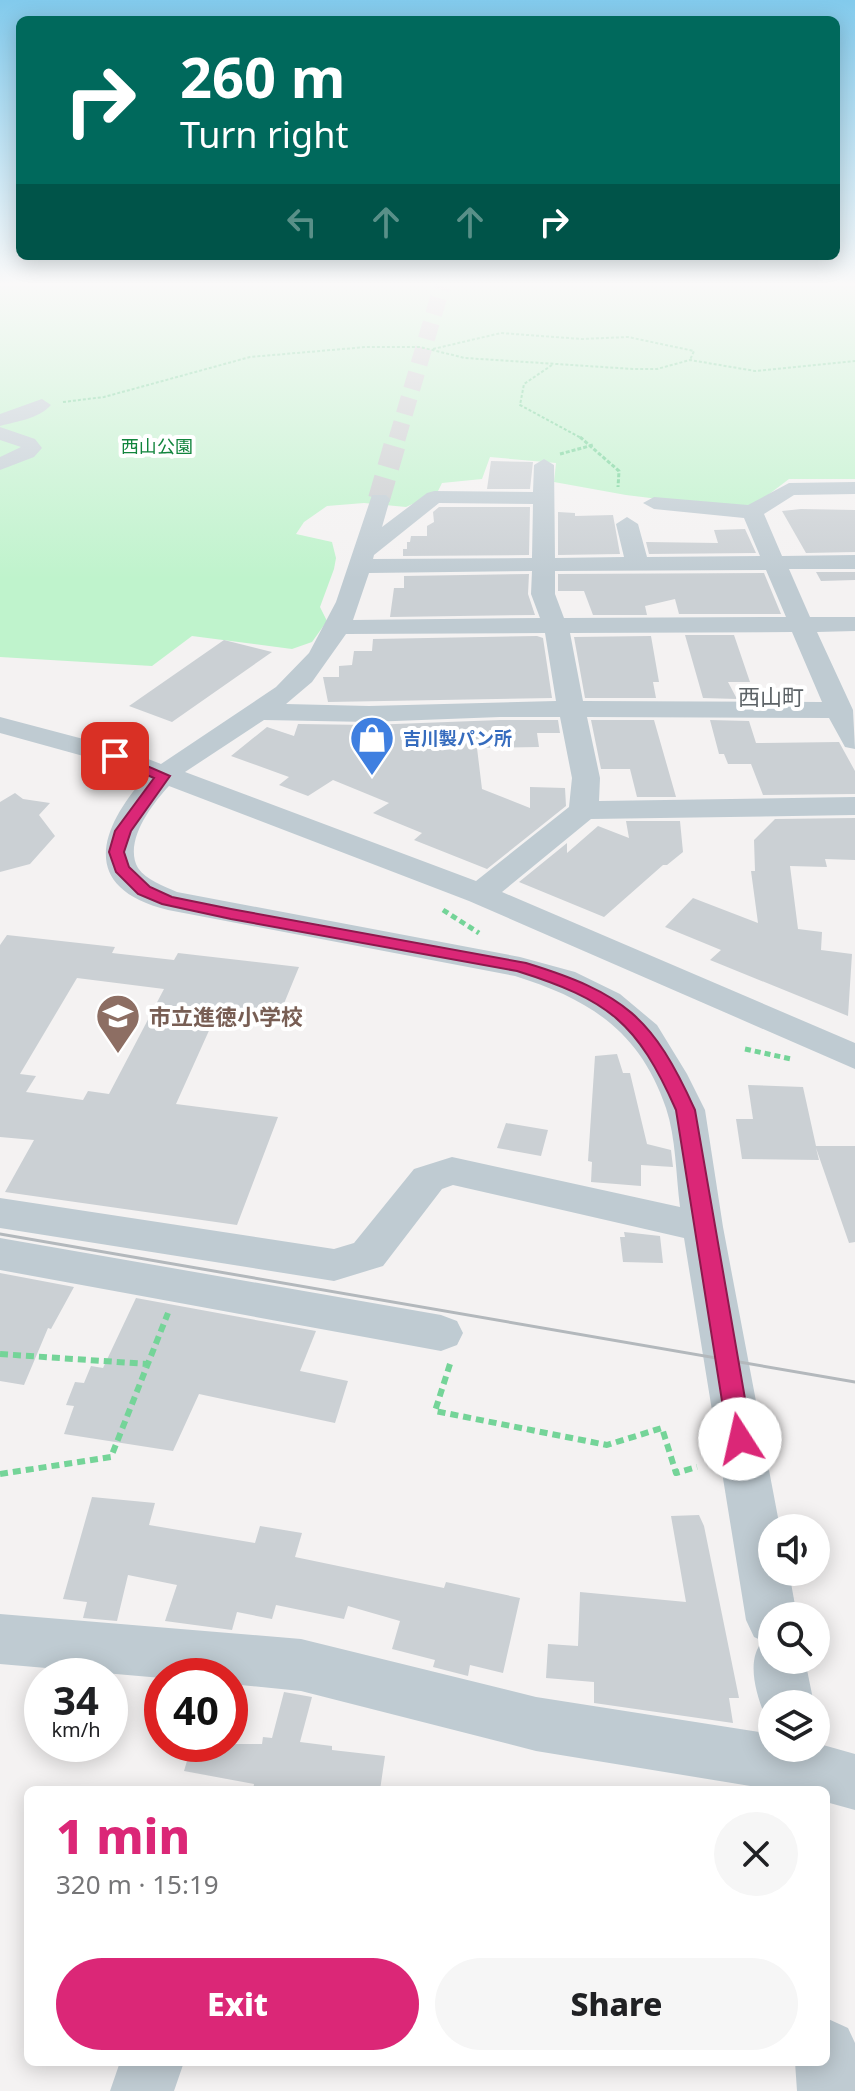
<!DOCTYPE html>
<html lang="en">
<head>
<meta charset="utf-8">
<style>
	:root { --surface:#fff; --page:#f6f6f6; --text:#202124; --muted:#757577; --accent:#db2777 }
	body { margin:0; font-family:"Noto Sans","Noto Sans JP",sans-serif; background:var(--page); color:var(--text); height:100vh; display:flex; flex-direction:column; font-size:30px; white-space:nowrap }
	* { box-sizing:border-box; margin:0 }
	p { font-size:26px; color:var(--muted) }
	.icon { flex:none; width:44px; height:44px; fill:none; stroke:currentColor; stroke-width:2; stroke-linecap:round; stroke-linejoin:round }
	.map { position:relative; flex:1; overflow:hidden }
	.details { position:absolute; left:24px; top:1786px; width:806px; height:280px; display:flex; flex-direction:column; background:var(--surface); border-radius:12px; box-shadow:0 4px 20px #0003 }
	.details>* { flex:none }
	.top-card { position:absolute; left:16px; top:16px; width:824px; height:244px; border-radius:12px; box-shadow:0 4px 20px #0003; background:#00695c; color:#fff; overflow:hidden }
	.tools { position:absolute; left:758px; top:1514px; display:grid; gap:16px }
	.tools a { display:grid; place-items:center; width:72px; height:72px; border-radius:50%; background:var(--surface); box-shadow:0 4px 20px #0003; font-size:40px }
	.speed { position:absolute; left:24px; top:1658px; display:flex; gap:16px; font-size:40px; font-weight:700; text-align:center }
	.speed>* { display:grid; place-content:center; width:104px; height:104px; border-radius:50%; background:var(--surface); box-shadow:0 4px 20px #0003; line-height:1 }
	.speed small { font-size:20px; font-weight:400 }
	.speed .limit { border:12px solid #d22; background:#fff; color:#111 }
	.pin { position:absolute; display:grid; place-items:center; width:68px; height:68px; color:#fff; margin:-34px; border-radius:16px; box-shadow:0 4px 12px #0006 }
	.me { position:absolute; width:88px; margin:-44px; rotate:350deg; stroke-linejoin:round; filter:drop-shadow(0 0 6px #0008) }
	.turn { display:flex; align-items:center; gap:28px; height:168px; padding:0 32px; font-size:36px }
	.turn .icon { width:104px; height:104px; stroke-width:2.5 }
	.turn b { display:block; font-size:56px; line-height:68px }
	.lanes { display:flex; align-items:center; height:76px; padding:0 32px; background:#0003; justify-content:center; gap:40px; direction:ltr }
	.lanes .off { opacity:.35 }
	.round { display:grid; place-items:center; flex:none; width:84px; height:84px; border-radius:42px; background:var(--page) }
	.head { display:flex; align-items:center; justify-content:space-between; height:136px; padding:0 32px }
	h1 { font-size:48px; font-weight:800; line-height:60px; color:var(--accent) }
	.primary-button { display:flex; gap:16px; margin-top:auto; padding:16px 32px }
	.primary-button a { flex:1; height:92px; border-radius:48px; background:var(--accent); color:#fff; font-size:32px; font-weight:800; line-height:92px; text-align:center }
	.primary-button a+a { background:var(--page); color:var(--text) }
	.map>svg:first-child { display:block }
	.green { fill:#bff3cc }
	.building { fill:#cbd0d4; fill-rule:evenodd }
	.lines { fill:none; stroke-linecap:round; stroke-linejoin:round }
	.minor-tunnel-far1 { stroke:#c9ccce; stroke-width:17; stroke-dasharray:17 9; stroke-linecap:butt }
	.minor-tunnel { stroke:#c9ccce; stroke-width:22; stroke-dasharray:22 11; stroke-linecap:butt }
	.path-far3 { stroke:#74d498; stroke-width:2; stroke-dasharray:3 2; stroke-linecap:butt }
	.path-far2 { stroke:#74d498; stroke-width:3; stroke-dasharray:4 2; stroke-linecap:butt }
	.path-far1 { stroke:#74d498; stroke-width:5; stroke-dasharray:6 4; stroke-linecap:butt }
	.path { stroke:#74d498; stroke-width:6; stroke-dasharray:8 5; stroke-linecap:butt }
	.minor { fill:#bfcbd2; fill-rule:evenodd }
	.tram { stroke:#b3b8bc; stroke-width:3 }
	.route { fill:#db2777; stroke:#8e194d; stroke-width:2 }
	.labels { text-anchor:middle; dominant-baseline:central; stroke-width:8; stroke-linejoin:round; paint-order:stroke }
	.far-park-label { font-size:18px; fill:#11843c; stroke:#fff }
	.far-shop-label { font-size:18px; font-weight:bold; fill:#366cbe; stroke:#fff; text-anchor:start }
	.far-quarter-label { font-size:22px; fill:#5d6367; stroke:#fff }
	.education-label { font-size:22px; font-weight:bold; fill:#785e54; stroke:#fff; text-anchor:start }
</style>
</head>
<body>
<div class="map">
<svg width="855" height="2091" viewBox="0 0 855 2091">
	<rect width="100%" height="100%" fill="#f4f2f2"/>
	<path class="green" d="M0 286H855V479H789L748 510 626 495 554 482 556 463 490 457 482 479 442 483 437 493 406 507 364 503 327 506 304 522 296 534 332 542 336 558 334 569 320 607 327 621 312 642 292 649 192 636 152 666 0 657Z"/>
	<path class="building" d="M491 461 533 462 530 489H487Z
		M439 507H530L529 555 403 556V549H407V542H410L411 536H427V526L434 522 433 512Z
		M801 509 855 510V552L806 553 782 511Z
		M558 512 575 513V516L613 515 620 554 558 555Z
		M745 529 756 553 649 554 646 542 718 543 714 530Z
		M816 572H855V580L821 581Z
		M764 573 781 614H679L675 599 645 606 647 615H593L584 591H558V574Z
		M529 574 528 594 535 615 390 617 394 588H404V576Z
		M685 635H734L750 682H728L737 699 703 698Z
		M537 636 543 638 552 698 328 702 323 677H339V666L352 665 354 651H372L373 639Z
		M651 636 659 682H653L656 698H585L574 637Z
		M224 640 272 652 172 722 129 706Z
		M500 720H558L560 733H537L539 747 477 748 482 789 530 808V787L565 788 566 806 487 869 414 840 422 833 373 813 389 803 333 780 308 796 279 785 289 777 231 756 267 727 294 736 298 724 369 725Z
		M591 720H654L676 797H637L630 769H601Z
		M710 720 749 721 756 743 839 742 855 771V794L763 795 751 764H728L724 754H719Z
		M15 793 23 799 50 803 39 815 55 836 30 864 0 872V802Z
		M855 818V860L825 859 827 867 790 866 798 929 822 932 821 950 852 954 848 1016 710 960 721 950 665 927 693 898 758 923 751 871H755L754 840 775 819Z
		M626 821H680L683 852 667 865H663L604 917 519 882 567 843V853L598 826 629 838Z
		M7 935 115 947 112 953 174 960 178 953 299 967 276 1023 216 1015 176 1104 278 1117 237 1225 5 1192 34 1140 0 1137V945ZM77 978 164 989 109 1094 88 1091 83 1100 26 1092 36 1076 20 1074Z
		M617 1054 623 1073H630L647 1144 671 1150 673 1167 641 1165V1186L591 1182 592 1162 588 1161 595 1056Z
		M748 1085 803 1087 816 1146H855V1242L849 1243 816 1148 819 1160 742 1159 736 1119H753Z
		M506 1123 548 1130 541 1156 497 1148Z
		M624 1232 660 1236 663 1263 623 1262 620 1237H625Z
		M0 1273 74 1287 51 1329 48 1328 24 1385 0 1381Z
		M136 1298 316 1331 300 1371 348 1381 335 1423 199 1394 173 1451 64 1434 74 1406 66 1405 75 1382 84 1383 91 1366 103 1368Z
		M92 1497 155 1503 149 1525 255 1543 260 1526 302 1533 295 1557 444 1588 446 1582 520 1598 503 1673 470 1665 468 1676 433 1667 435 1660 392 1649 400 1621 348 1606 344 1619 276 1605 272 1619 237 1612 232 1630 165 1621 177 1585 128 1575 117 1621 83 1618 87 1602 63 1599Z
		M699 1515 704 1526 739 1698H729L733 1723 594 1703V1682L546 1678 548 1644 578 1646 580 1592 686 1602 671 1516Z
		M284 1692 312 1697 300 1742 332 1746V1750L385 1756 380 1790H253L254 1784 184 1771 192 1744H262L263 1737 272 1738Z"/>
	<g class="lines">
		<path class="minor-tunnel-far1" d="M397 439 442 286"/>
		<path class="minor-tunnel" d="M379 499 397 437"/>
		<path class="path-far3" d="M433 349 501 333 581 339 628 337 694 351 690 360
			M552 365 524 384 520 405 583 439
			M63 402 104 397 250 357 366 347H420L465 358 633 369H657L690 360 755 371 855 361"/>
		<path class="path-far2" d="M580 437 619 471 618 487
			M560 454 593 445"/>
		<path class="path-far1" d="M443 910 479 933
			M745 1049 791 1059"/>
		<path class="path" d="M0 1354 148 1364
			M450 1364 435 1411 607 1445 662 1428 676 1473 697 1467
			M0 1474 111 1457 168 1313"/>
		<path class="minor" d="M42 399 51 405C38 419 18 421 0 426V414Z
			M0 427 35 439 42 448 34 457 0 470V457L21 447 0 440Z
			M544 459 554 465 555 558 624 557 616 524 627 517 638 524 647 557 760 556 744 518 654 509 643 503 654 497 748 505 789 483 855 482V494L794 495 764 514 782 556 855 555V569H789L810 617H855V631L817 632 853 710 855 749 845 747 829 718 587 717 600 778 599 801 855 797V815L591 819 502 892 855 1043V1069L469 901 169 786C152 804 123 842 138 868 146 880 164 886 177 892L520 957 575 972 620 994 657 1025 687 1074 705 1110 723 1227 780 1528H772V1572H789L797 1616H772V1660H805L814 1704H772V1724L768 1723C758 1700 744 1661 763 1641L754 1637 746 1620 684 1238 453 1185 442 1189 383 1266 334 1281 0 1228V1198L334 1249 354 1243 414 1169 452 1157 680 1207C676 1176 676 1138 666 1108 640 1031 589 999 515 976L168 910C80 888 98 831 145 777L105 762 0 733V717L125 750 161 764 276 687 309 653 336 602 372 495H386L390 499 382 527 427 493 434 491 533 492 534 465ZM439 503 533 504 532 558 373 559 374 555ZM766 570 786 617 564 618 555 594V571ZM532 571 531 594 540 618 353 620 369 573ZM792 632 822 702 583 701 570 633ZM545 633 556 701 369 706 286 704 312 682 346 634ZM500 717H560L572 778 569 807 476 881 185 772 264 720 369 722Z
			M0 1238 441 1315 457 1321 463 1333 457 1345 441 1351 0 1270Z
			M0 1614 301 1639 536 1697 772 1734V1748H816V1743L855 1754V1810L826 1802V1790H775L536 1751 301 1691 230 1684V1676L162 1678 0 1664Z
			M826 2018 848 2028 855 2043V2091H797L795 2062H826Z
			M120 2062H184L174 2091H110Z"/>
		<path class="tram" d="M0 1234 855 1382"/>
	</g>
	<linearGradient id="sky" x2="0" y2="1"><stop stop-color="#82caec"/><stop offset="0.49" stop-color="#faf9f9"/><stop offset="1" stop-color="#faf9f9" stop-opacity="0"/></linearGradient>
	<rect width="855" height="579" fill="url(#sky)"/>
	<path class="route" d="M115 752 170 776 131 831 124 852 129 867 150 887 172 897 231 909 526 963C624 993 653 1017 695 1110L752 1439 748 1446 740 1449 732 1446 728 1439 676 1110C637 1022 609 1000 517 971L231 919 162 904 138 894 116 872 109 852 115 831 154 778 110 759 108 756Z"/>
	<defs>
		<g id="shop-pin" transform="scale(2.3)"><path d="M0 17L-7.5 6A9.5 9.5 0 1 1 7.5 6Z" fill="#3f7fe0" stroke="#fff"/><path d="M-5-2.5h2.3a2.7 3.5 0 0 1 5.4 0H5L5.5 6h-11ZM-1.5-2.5h3a1.5 2.3 0 0 0-3 0Z" fill="#fff"/></g>
		<g id="school-pin" transform="scale(2.3)"><path d="M0 17L-7.5 6A9.5 9.5 0 1 1 7.5 6Z" fill="#8d6e63" stroke="#fff"/><path d="M0-5L7-2L0 1L-7-2ZM-4 1L0 2.5L4 1V4Q0 6-4 4Z" fill="#fff"/></g>
	</defs>
	<g fill-rule="evenodd">
		<use href="#shop-pin" x="372" y="738"/>
		<use href="#school-pin" x="118" y="1016"/>
	</g>
	<g class="labels">
		<g class="far-park-label">
			<text x="157" y="446">西山公園</text>
		</g>
		<g class="far-shop-label">
			<text x="403" y="738">吉川製パン所</text>
		</g>
		<g class="far-quarter-label">
			<text x="771" y="696">西山町</text>
		</g>
		<g class="education-label">
			<text x="149" y="1016">市立進徳小学校</text>
		</g>
	</g>
</svg>
<div class="tools">
<a><svg class="icon" aria-label="sound" viewBox="0 0 24 24"><path d="M4 9h4l5-4v14l-5-4H4zM17 9q2 3 0 6"/></svg></a>
<a><svg class="icon" aria-label="search" viewBox="0 0 24 24"><circle cx="10" cy="10" r="6"/><path d="M15 15l6 6"/></svg></a>
<a><svg class="icon" aria-label="layers" viewBox="0 0 24 24"><path d="M12 4l9 5-9 5-9-5zM3 14l9 5 9-5"/></svg></a>
</div>
<div class="speed"><div>34<small>km/h</small></div><div class="limit">40</div></div>
<div class="pin" style="left:115px;top:756px;background:#d93025"><svg class="icon" aria-label="arrive" viewBox="0 0 24 24"><path d="M6 21V4h12l-3 4 3 4H6"/></svg></div>
<svg class="me" style="left:740px;top:1439px" viewBox="-20 -20 40 40"><circle r="19" fill="#fff"/><path d="M0-13L10 11 0 6-10 11z" fill="#db2777"/></svg>
<div class="top-card">
<div class="turn"><svg class="icon" aria-label="right" viewBox="0 0 24 24"><path d="M7 20v-9h11M14 6l5 5-5 5"/></svg><div><b>260 m</b>Turn right</div></div>
<div class="lanes"><svg class="icon off" aria-label="left" viewBox="0 0 24 24"><path d="M17 20v-9H6M10 6l-5 5 5 5"/></svg><svg class="icon off" aria-label="ahead" viewBox="0 0 24 24"><path d="M12 20V5M6 11l6-6 6 6"/></svg><svg class="icon off" aria-label="ahead" viewBox="0 0 24 24"><path d="M12 20V5M6 11l6-6 6 6"/></svg><svg class="icon" aria-label="right" viewBox="0 0 24 24"><path d="M7 20v-9h11M14 6l5 5-5 5"/></svg></div>
</div>
<section class="details">
<div class="head"><div><h1>1 min</h1><p>320 m · 15:19</p></div><a class="round"><svg class="icon" aria-label="close" viewBox="0 0 24 24"><path d="M6 6l12 12M18 6L6 18"/></svg></a></div>
<div class="primary-button"><a>Exit</a><a>Share</a></div>
</section>
</div>
</body>
</html>
